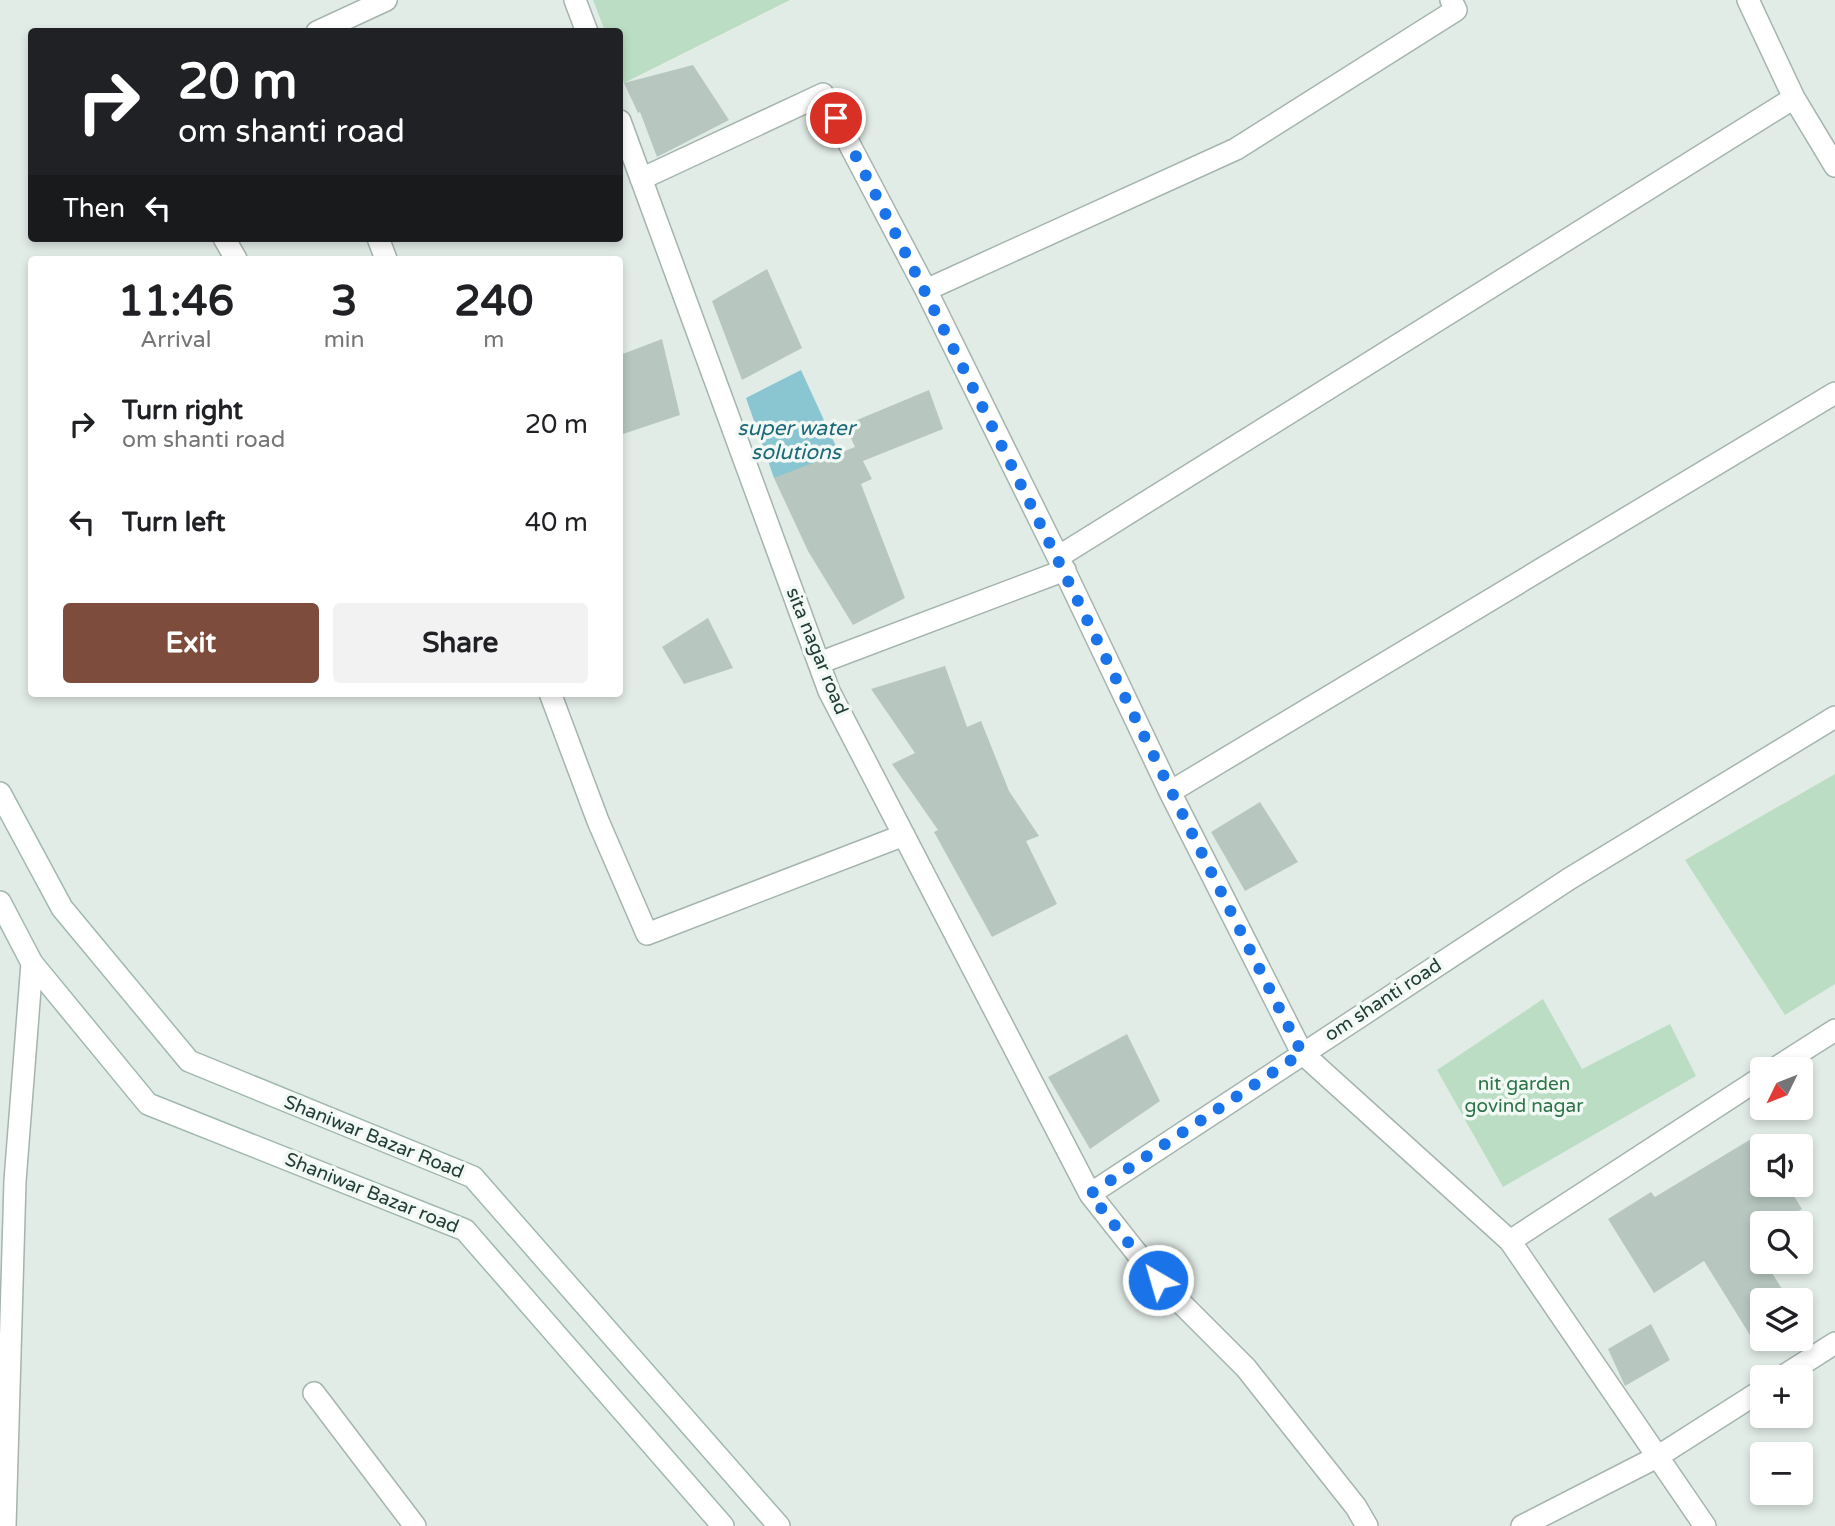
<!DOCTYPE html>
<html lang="en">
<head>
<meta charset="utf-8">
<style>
	:root { --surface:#fff; --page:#f2f2f2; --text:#202124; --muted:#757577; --accent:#7e4c3c }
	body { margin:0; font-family:"Varela Round",sans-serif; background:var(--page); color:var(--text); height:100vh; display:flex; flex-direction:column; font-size:26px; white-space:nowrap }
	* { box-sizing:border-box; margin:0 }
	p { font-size:23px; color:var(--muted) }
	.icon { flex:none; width:38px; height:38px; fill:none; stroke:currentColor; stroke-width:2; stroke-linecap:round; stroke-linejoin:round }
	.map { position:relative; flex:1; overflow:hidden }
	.drawer { position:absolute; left:28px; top:256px; width:595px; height:441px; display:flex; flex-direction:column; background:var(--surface); border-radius:7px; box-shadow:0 4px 10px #0003 }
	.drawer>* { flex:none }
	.top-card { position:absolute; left:28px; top:28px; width:595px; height:214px; border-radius:7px; box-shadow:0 4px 10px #0003; background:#202124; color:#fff; overflow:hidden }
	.needle { width:46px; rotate:227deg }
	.tools { position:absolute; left:1750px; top:1057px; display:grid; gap:14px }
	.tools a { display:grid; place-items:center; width:63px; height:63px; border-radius:7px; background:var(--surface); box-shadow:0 4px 10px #0003; font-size:35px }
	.pin { position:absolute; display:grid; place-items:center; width:60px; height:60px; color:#fff; margin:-30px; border:4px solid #fff; border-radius:50%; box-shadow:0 2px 7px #0007 }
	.me { position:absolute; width:77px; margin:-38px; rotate:322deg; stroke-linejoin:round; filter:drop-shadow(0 0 5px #0008) }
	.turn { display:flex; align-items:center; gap:24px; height:147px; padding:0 35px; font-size:32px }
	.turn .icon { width:91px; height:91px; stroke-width:2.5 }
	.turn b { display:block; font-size:49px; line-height:60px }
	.then { display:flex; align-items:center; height:66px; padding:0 35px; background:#0003; gap:14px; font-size:26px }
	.eta { display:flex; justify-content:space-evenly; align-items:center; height:119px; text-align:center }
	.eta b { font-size:42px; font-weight:700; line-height:49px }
	.cta { display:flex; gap:14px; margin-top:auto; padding:14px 35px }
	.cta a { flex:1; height:80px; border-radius:7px; background:var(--accent); color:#fff; font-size:28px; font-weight:700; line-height:80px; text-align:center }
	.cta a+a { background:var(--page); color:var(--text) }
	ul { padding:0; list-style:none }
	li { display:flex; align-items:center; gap:21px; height:98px; padding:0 35px }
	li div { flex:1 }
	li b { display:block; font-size:26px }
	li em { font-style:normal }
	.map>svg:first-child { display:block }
	.green { fill:#bbddc4 }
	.water { fill:#8ac6d1 }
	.building { fill:#b7c7c0 }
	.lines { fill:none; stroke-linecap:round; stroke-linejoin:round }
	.minor-casing { stroke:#a5b4ae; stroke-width:24 }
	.secondary-casing { stroke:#a0b8af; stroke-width:24 }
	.minor { stroke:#fff; stroke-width:21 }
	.secondary { stroke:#fff; stroke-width:21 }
	.route { stroke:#1a73e8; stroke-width:12; stroke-dasharray:0 21.6 }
	.labels { text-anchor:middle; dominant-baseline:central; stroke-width:7; stroke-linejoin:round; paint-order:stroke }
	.street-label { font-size:19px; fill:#223d36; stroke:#f2f9f5 }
	.park-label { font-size:19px; fill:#2c7448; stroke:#f2f9f5 }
	.water-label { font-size:21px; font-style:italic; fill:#1c6979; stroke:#f2f9f5 }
</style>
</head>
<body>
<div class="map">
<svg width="1835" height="1526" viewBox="0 0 1835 1526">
	<rect width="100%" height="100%" fill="#e2ece7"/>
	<path class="green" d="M593 0H790L624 83 620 71V32L605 31Z
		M1835 774V984L1785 1015 1685 860Z
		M1543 999 1582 1069 1670 1024 1696 1076 1503 1187 1437 1070Z"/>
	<path class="water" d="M801 370 845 466 774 478 746 398Z"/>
	<path class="building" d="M693 65 729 120 657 157 640 112 638 113 624 83Z
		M767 269 802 348 742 380 712 301Z
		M662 339 680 415 620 435V355Z
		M929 390 943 429 863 461 872 479 861 484 905 598 853 625 808 551 774 478 855 447 845 425Z
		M708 618 733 668 684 684 662 647Z
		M945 666 967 727 981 721 1009 791 1039 836 1026 841 1057 904 992 937 934 832 938 830 892 764 915 753 871 689Z
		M1260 802 1298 862 1245 891 1211 832Z
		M1127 1034 1160 1101 1090 1149 1048 1077Z
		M1756 1136 1763 1146 1762 1185H1787L1802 1209 1779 1223H1762V1234L1751 1240 1789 1300H1762V1339H1773L1758 1348 1704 1261 1654 1293 1608 1219 1651 1192 1655 1197Z
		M1651 1324 1670 1360 1625 1386 1608 1349Z"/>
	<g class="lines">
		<g class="minor-casing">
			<path id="minor" d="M575 0 587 32
				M1748 0 1794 98
				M317 32 386 0
				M620 121 829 691 1090 1194
				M641 179 823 94 926 290 1058 557 1170 792 1302 1053 1510 1241
				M224 238 236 259
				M378 238 386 259
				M926 290 1236 149 1456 10 1451 0
				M1058 557 1794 98 1835 166
				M819 663 1065 570
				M550 693 598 821 647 934 904 835
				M1170 792 1835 393
				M1774 1069 1835 1030
				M1782 1377 1835 1343
				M314 1393 415 1526
				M5 1526 15 1181 32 963
				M1367 1526 1356 1507 1246 1368 1158 1280 1090 1194 1569 879 1835 717
				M1522 1526 1657 1457 1762 1390
				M1705 1526 1510 1241 1762 1077"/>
		</g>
		<g class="secondary-casing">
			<path id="secondary" d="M0 793 62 908 189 1061 473 1177 779 1526
				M0 902 32 963 148 1104 465 1230 723 1526"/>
		</g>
		<use href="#minor" class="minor"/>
		<use href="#secondary" class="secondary"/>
	</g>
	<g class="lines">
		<path class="route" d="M836 118C997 427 1144 743 1302 1053L1090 1194 1158 1280"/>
	</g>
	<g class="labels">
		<g class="street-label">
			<text transform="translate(817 651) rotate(68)">sita nagar road</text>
			<text transform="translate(1383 1000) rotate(-33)">om shanti road</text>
			<text transform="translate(374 1137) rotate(22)">Shaniwar Bazar Road</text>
			<text transform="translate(372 1193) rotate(22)">Shaniwar Bazar road</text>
		</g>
		<g class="park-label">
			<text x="1524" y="1084">nit garden<tspan x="1524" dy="22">govind nagar</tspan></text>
		</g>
		<g class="water-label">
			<text x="796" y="428">super water<tspan x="796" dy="24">solutions</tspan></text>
		</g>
	</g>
</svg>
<div class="tools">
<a><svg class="needle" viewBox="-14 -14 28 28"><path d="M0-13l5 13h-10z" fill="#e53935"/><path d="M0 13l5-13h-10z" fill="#757577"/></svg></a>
<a><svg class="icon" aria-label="sound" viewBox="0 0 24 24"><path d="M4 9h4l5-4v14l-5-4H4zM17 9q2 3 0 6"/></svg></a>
<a><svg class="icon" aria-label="search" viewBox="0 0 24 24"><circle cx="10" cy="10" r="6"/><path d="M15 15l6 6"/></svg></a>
<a><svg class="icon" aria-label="layers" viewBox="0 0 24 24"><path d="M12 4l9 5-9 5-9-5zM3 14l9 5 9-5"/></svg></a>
<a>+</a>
<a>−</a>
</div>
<div class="pin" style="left:836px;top:118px;background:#d93025"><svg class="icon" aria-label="arrive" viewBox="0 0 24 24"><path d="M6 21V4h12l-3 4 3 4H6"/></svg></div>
<svg class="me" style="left:1158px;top:1280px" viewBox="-20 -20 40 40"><circle r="17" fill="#1a73e8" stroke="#fff" stroke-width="3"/><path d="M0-11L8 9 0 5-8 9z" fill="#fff"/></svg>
<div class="top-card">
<div class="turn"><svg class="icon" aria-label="right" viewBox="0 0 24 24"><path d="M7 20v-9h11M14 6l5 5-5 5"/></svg><div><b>20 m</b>om shanti road</div></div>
<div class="then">Then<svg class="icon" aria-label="left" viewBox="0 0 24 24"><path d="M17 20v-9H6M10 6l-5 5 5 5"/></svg></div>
</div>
<section class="drawer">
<div class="eta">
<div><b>11:46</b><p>Arrival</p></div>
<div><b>3</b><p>min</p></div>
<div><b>240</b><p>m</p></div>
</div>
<ul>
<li><svg class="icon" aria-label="right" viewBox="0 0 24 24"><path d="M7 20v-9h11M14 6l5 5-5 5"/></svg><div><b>Turn right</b><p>om shanti road</p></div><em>20 m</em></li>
<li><svg class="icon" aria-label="left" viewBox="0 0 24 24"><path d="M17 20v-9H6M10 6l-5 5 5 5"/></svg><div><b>Turn left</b></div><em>40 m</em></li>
</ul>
<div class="cta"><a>Exit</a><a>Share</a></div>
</section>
</div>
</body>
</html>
